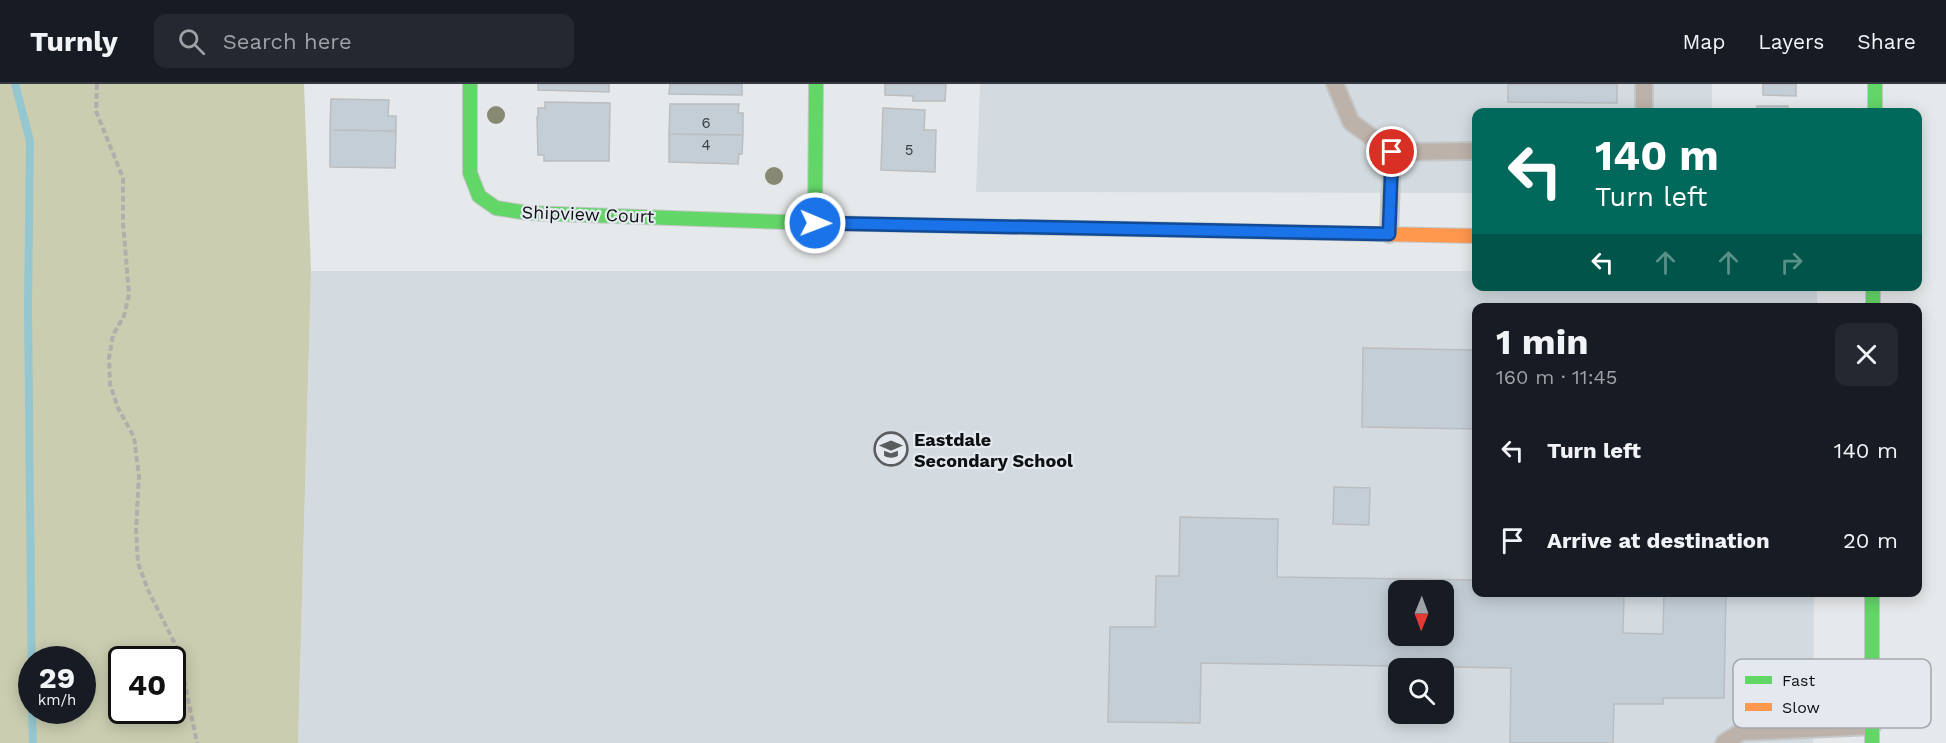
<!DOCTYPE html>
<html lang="en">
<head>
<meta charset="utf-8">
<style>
	:root { --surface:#171b24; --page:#242831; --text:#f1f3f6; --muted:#9ea1a6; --line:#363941 }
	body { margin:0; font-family:"Work Sans",sans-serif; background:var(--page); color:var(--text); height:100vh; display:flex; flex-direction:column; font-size:22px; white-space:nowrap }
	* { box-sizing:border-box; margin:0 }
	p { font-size:20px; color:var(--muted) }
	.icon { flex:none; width:33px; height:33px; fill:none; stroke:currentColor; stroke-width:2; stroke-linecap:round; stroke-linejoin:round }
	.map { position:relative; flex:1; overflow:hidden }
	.details { position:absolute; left:1472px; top:219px; width:450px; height:294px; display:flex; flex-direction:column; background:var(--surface); border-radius:12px; box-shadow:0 3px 15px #0003 }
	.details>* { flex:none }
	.hud { position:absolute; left:1472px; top:24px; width:450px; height:183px; border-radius:12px; box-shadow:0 3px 15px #0003; background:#00695c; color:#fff; overflow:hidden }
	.needle { width:39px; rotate:181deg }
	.fabs { position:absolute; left:1388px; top:496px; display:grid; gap:12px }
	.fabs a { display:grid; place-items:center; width:66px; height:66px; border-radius:12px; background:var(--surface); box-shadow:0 3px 15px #0003; font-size:30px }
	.speed { position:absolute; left:18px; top:562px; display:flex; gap:12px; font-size:30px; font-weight:700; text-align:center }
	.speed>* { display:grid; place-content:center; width:78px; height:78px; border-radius:50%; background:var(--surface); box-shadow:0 3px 15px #0003; line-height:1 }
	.speed small { font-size:15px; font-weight:400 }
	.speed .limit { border:3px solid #111; border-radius:9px; background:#fff; color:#111 }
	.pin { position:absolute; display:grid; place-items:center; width:51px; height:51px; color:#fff; margin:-26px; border:3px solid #fff; border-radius:50%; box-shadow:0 2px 6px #0007 }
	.me { position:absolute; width:66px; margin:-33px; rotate:91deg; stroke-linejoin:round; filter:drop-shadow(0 0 4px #0008) }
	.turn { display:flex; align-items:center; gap:21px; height:126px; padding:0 24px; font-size:27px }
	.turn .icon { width:78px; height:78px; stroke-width:2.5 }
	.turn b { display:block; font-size:42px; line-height:51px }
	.lanes { display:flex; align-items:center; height:57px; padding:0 24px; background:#0003; justify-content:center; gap:30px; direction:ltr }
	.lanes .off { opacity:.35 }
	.round { display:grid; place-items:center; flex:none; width:63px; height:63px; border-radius:12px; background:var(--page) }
	.summary { display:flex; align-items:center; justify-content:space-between; height:102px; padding:0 24px }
	h1 { font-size:36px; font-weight:700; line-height:45px }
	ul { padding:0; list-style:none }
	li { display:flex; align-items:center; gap:18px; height:90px; padding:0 24px }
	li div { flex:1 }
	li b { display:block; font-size:22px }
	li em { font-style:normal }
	header { display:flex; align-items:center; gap:36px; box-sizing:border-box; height:84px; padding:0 30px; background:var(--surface); border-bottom:2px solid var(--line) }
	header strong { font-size:28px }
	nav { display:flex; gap:33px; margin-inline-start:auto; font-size:21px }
	.search { width:420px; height:54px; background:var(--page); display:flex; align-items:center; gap:15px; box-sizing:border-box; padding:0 21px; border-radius:12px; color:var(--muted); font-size:22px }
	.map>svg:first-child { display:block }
	.built { fill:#d3dbe0; fill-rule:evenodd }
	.forest { fill:#cacdb0; fill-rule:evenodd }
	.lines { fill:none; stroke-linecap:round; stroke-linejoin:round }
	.stream { stroke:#95c7d0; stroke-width:8 }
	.building { fill:#c4ced7; stroke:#bbbdbf; stroke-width:1.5; fill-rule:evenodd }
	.lane-casing { stroke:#c4c6c7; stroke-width:20 }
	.fast-casing { stroke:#c4c6c7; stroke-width:16 }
	.slow-casing { stroke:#c4c6c7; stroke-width:16 }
	.path { stroke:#b3aeab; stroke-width:4; stroke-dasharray:6 3; stroke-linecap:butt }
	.lane { stroke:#bdb2aa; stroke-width:16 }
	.fast { stroke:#63d668; stroke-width:14 }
	.slow { stroke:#ff974d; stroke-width:14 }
	.tree { fill:#878972 }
	.route-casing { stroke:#114b97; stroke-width:15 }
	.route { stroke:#1a73e8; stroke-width:10 }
	.labels { text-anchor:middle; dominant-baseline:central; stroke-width:4.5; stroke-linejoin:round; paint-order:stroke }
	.number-label { font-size:15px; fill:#3c4042 }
	.street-label { font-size:18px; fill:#0e1011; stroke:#e3e9ee }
	.poi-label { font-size:18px; font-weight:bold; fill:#0e1011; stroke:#e3e9ee; text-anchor:start }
	.key { fill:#e3e9ee; stroke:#a3a8ac; stroke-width:1.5 }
	.key-label { font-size:16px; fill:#0e1011 }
</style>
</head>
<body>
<header>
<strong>Turnly</strong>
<div class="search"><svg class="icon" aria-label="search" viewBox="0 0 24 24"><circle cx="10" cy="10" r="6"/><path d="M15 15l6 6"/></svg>Search here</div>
<nav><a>Map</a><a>Layers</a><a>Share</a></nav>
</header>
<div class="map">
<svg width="1946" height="659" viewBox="0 0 1946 659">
	<rect width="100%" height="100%" fill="#e6e9eb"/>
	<path class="built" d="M980 0H1712V28H1476V109L976 108Z
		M311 187H1476V202L1817 203V223L1476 224V508L1814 509 1813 659H298ZM1398 507H1443V552H1398ZM1398 585H1443V630H1398Z"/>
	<path class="forest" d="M0 0H304L311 187 298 659H0ZM32 576H82V627H32ZM122 576H172V627H122Z"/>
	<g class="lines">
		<path class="stream" d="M15 0 30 57 28 223 32 618
			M32 627 33 659"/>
	</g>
	<path class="building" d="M538 0H609V8L538 6Z
		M670 0H742V11L669 10Z
		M885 0H946L945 17H913V12L885 11Z
		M1508 0H1617V19L1508 18Z
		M1763 0H1796V12L1763 11Z
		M331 15 389 16 388 32H396V47L330 46Z
		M545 18 610 19 609 77H544V71H538L537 33H538V24H545Z
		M670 20H739L738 29H743V51L669 50Z
		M1757 22H1788V28H1757Z
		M883 24 925 26 924 46H936L935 88 881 86Z
		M330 46 396 47 395 84 330 83Z
		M669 50 743 51 742 70H739L738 80 669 78Z
		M1363 264 1476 266V345L1362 343Z
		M1334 403 1370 404 1369 441 1333 440Z
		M1180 433 1278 435 1277 493 1476 496V508H1624L1623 549 1663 550 1664 508H1726L1724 614H1663V620H1614L1613 659H1510L1511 584 1201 579 1200 639 1108 638 1110 543H1155L1156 492H1179ZM1398 507H1443V552H1398Z"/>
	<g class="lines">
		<g class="lane-casing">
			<path id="lane" d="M1335 0 1351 38 1392 68 1476 67
				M1644 28V0
				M1389 150 1392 68
				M1724 659 1741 648 1872 642"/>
		</g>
		<g class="fast-casing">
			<path id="fast" d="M470 0V89L479 112 496 124 528 129 815 139
				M816 0 815 139 1282 148
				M1875 0V28
				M1873 202V224
				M1872 508V659"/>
		</g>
		<g class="slow-casing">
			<path id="slow" d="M1282 148 1476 152"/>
		</g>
		<path class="path" d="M97 0 96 27 123 94V139L129 210 124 232 113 251 109 274 110 300 118 324 134 353 139 392 136 446 138 479 148 506 178 566 197 659"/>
		<use href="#lane" class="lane"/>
		<use href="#fast" class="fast"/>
		<use href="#slow" class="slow"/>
	</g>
	<g class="tree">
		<circle cx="496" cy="31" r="9"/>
		<circle cx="774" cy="92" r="9"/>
	</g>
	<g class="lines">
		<g class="route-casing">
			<path id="route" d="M815 139 1389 150 1392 68"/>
		</g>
		<use href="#route" class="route"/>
	</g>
	<defs>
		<g id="school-ring" transform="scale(1.725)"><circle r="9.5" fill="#e3e9ee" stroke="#5a5c5d" stroke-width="1.5"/><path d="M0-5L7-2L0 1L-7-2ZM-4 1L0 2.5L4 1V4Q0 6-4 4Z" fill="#5a5c5d"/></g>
	</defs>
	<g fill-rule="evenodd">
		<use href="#school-ring" x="891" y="365"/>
	</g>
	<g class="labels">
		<g class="number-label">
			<text x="706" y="39">6</text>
			<text x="706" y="61">4</text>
			<text x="909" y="66">5</text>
		</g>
		<g class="street-label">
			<text transform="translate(588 130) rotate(2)">Shipview Court</text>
		</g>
		<g class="poi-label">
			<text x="914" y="355">Eastdale<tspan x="914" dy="21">Secondary School</tspan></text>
		</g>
	</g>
	<rect x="1733" y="575" width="198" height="69" rx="9" class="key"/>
	<rect x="1745" y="592" width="27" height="8" fill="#63d668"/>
	<rect x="1745" y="619" width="27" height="8" fill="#ff974d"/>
	<g class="key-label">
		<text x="1782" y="602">Fast</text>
		<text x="1782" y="629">Slow</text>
	</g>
</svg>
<div class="fabs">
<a><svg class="needle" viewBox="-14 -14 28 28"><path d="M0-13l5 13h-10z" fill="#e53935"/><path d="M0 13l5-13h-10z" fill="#9ea1a6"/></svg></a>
<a><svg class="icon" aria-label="search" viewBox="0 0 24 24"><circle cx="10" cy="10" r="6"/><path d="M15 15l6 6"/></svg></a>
</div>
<div class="speed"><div>29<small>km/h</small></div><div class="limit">40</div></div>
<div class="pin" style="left:1392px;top:68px;background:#d93025"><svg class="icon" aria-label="arrive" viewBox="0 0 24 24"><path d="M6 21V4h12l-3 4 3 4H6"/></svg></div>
<svg class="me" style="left:815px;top:139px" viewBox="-20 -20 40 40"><circle r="17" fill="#1a73e8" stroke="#fff" stroke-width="3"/><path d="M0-11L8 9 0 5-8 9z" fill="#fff"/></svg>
<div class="hud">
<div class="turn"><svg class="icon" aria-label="left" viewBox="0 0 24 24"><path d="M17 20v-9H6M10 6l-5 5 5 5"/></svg><div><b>140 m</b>Turn left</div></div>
<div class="lanes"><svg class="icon" aria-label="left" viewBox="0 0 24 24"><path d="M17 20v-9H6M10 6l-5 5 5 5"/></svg><svg class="icon off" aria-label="ahead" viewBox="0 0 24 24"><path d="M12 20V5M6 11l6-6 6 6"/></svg><svg class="icon off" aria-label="ahead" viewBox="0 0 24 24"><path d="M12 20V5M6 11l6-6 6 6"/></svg><svg class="icon off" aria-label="right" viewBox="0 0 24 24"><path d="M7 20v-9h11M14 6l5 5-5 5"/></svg></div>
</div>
<section class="details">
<div class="summary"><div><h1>1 min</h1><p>160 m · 11:45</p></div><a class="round"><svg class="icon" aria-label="close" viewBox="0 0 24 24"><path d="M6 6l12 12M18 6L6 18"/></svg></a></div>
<ul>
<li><svg class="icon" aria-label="left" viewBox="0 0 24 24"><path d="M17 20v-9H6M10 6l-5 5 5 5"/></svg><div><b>Turn left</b></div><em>140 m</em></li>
<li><svg class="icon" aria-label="arrive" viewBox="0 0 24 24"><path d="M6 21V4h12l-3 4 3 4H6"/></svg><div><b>Arrive at destination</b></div><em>20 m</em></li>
</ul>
</section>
</div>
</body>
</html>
